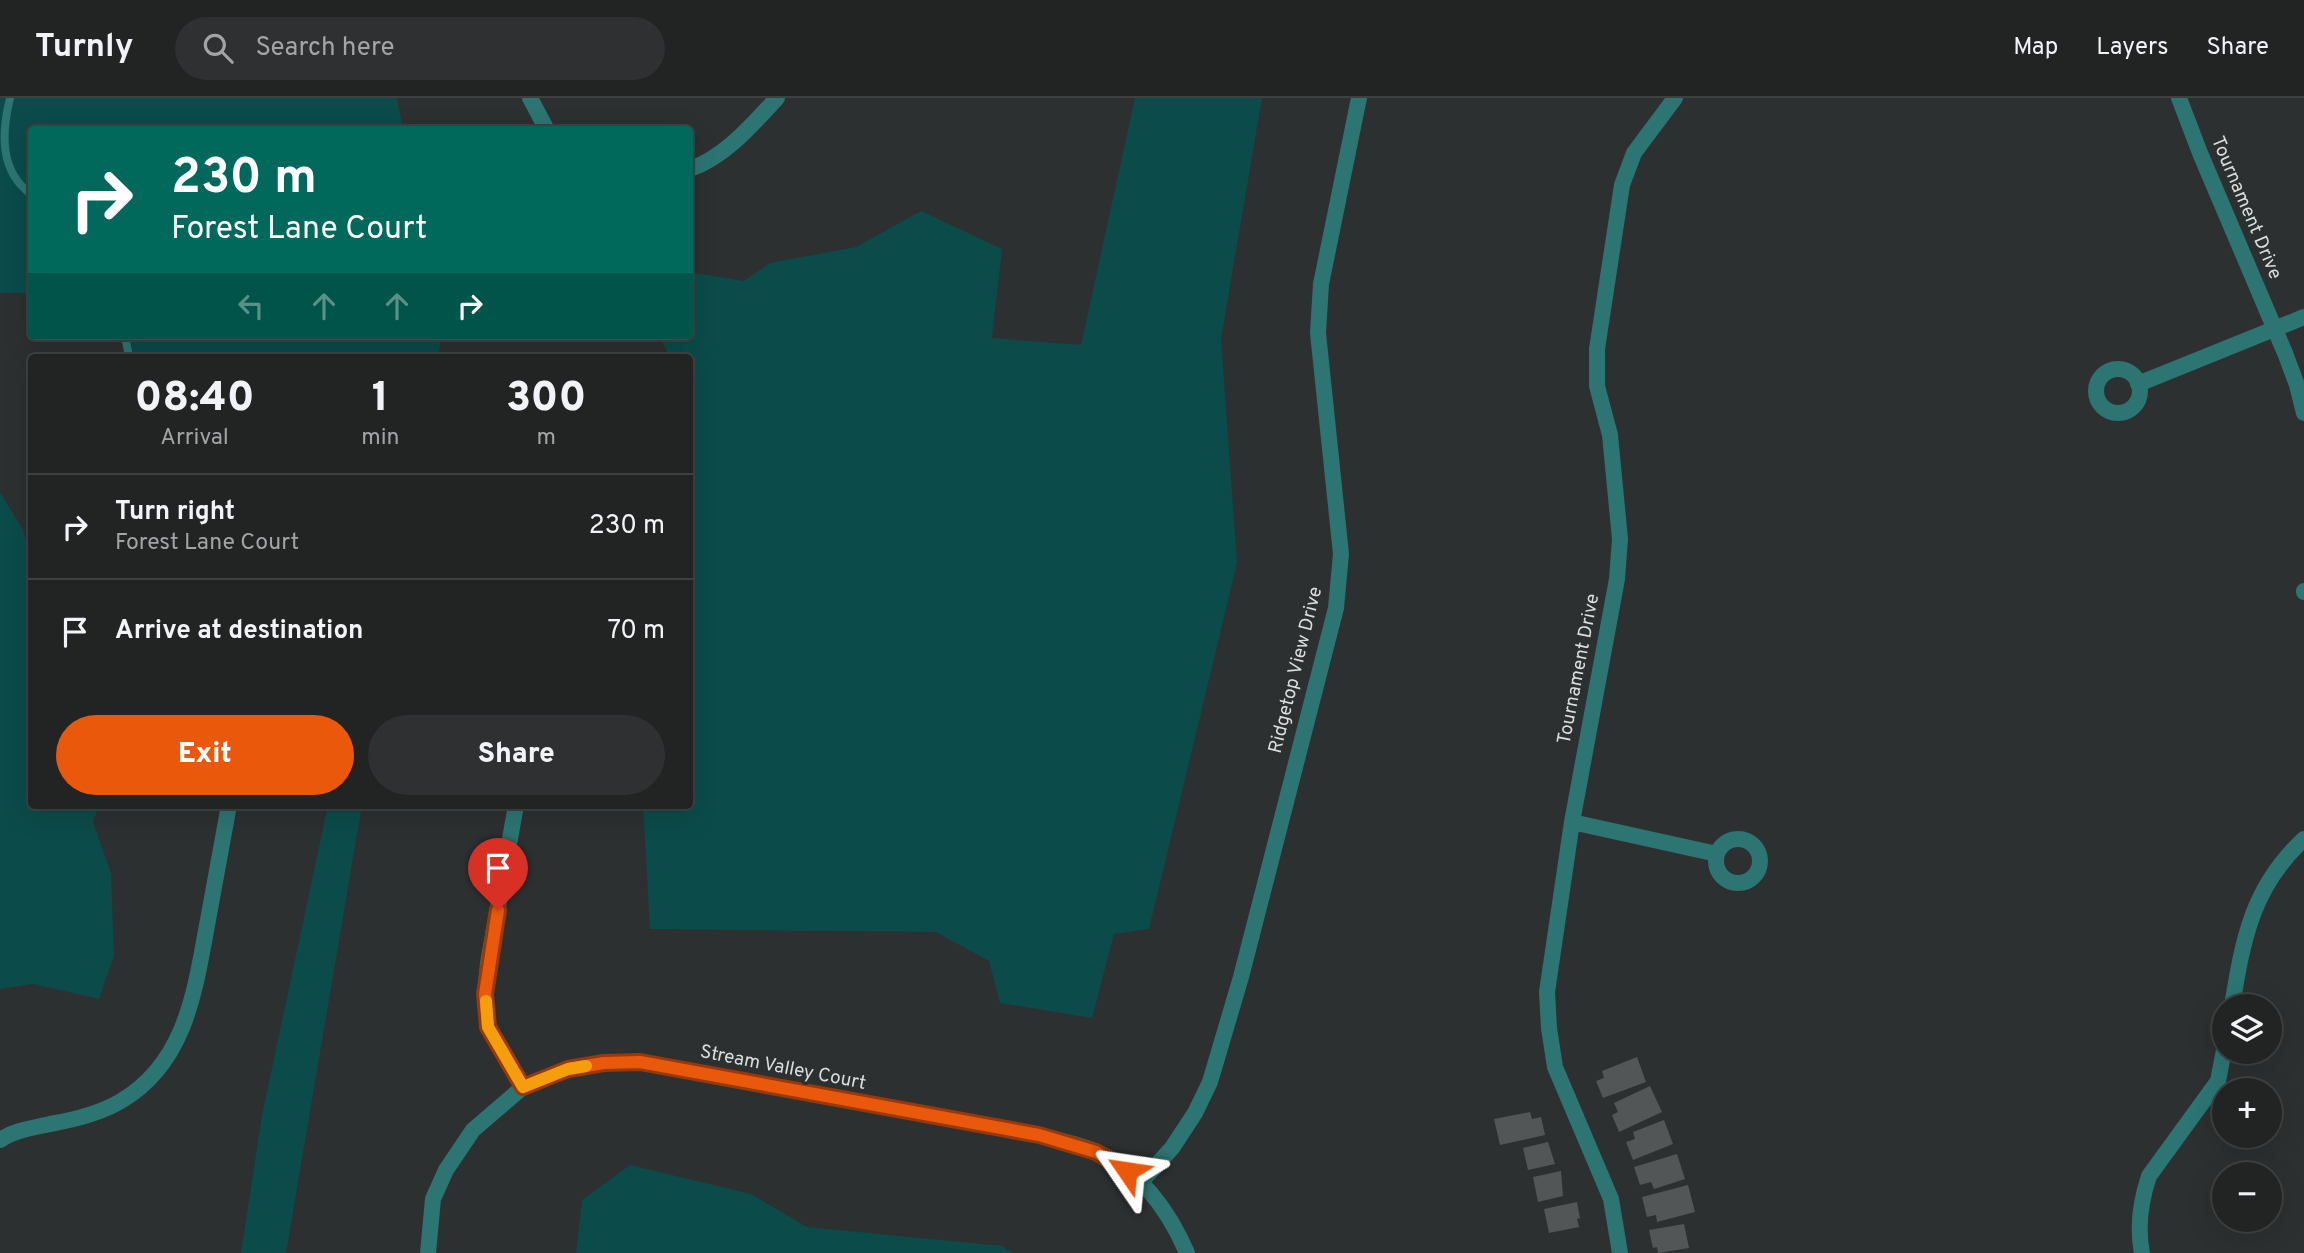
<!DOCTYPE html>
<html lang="en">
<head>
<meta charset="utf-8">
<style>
	:root { --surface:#222424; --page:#2e3031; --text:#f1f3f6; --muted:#a2a4a6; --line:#3f4141; --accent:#ea580c }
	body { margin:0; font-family:Overpass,sans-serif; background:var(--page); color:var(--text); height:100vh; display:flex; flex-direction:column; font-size:26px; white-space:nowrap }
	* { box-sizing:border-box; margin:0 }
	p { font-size:23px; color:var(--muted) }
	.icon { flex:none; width:38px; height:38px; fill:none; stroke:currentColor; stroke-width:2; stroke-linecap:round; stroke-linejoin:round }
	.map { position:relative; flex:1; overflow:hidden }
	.details { position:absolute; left:28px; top:256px; width:665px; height:455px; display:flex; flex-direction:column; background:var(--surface); border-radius:7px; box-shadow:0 7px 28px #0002,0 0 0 2px var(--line) }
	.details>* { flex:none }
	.guide { position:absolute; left:28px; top:28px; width:665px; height:214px; border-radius:7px; box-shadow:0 7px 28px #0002,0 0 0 2px var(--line); background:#00695c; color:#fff; overflow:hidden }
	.buttons { position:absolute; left:2212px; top:896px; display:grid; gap:14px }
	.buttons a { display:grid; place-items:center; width:70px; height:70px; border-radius:50%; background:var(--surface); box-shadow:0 7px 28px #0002,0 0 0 2px var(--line); font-size:35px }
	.pin { position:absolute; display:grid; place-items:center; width:60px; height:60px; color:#fff; margin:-72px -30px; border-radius:50% 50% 50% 0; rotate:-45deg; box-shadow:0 0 7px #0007 }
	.pin .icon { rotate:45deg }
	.me { position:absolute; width:77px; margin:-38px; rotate:302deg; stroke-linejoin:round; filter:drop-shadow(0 0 5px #0008) }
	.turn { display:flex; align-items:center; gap:24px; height:147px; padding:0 28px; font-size:32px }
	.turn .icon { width:91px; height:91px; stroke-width:2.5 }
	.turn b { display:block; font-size:49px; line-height:60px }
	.lanes { display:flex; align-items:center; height:66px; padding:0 28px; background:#0003; justify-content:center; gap:35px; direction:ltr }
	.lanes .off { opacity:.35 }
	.eta { display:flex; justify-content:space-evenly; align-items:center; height:119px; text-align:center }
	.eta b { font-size:42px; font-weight:800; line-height:49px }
	.button { display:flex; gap:14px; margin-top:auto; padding:14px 28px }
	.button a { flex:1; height:80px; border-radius:42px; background:var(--accent); color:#fff; font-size:28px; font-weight:800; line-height:80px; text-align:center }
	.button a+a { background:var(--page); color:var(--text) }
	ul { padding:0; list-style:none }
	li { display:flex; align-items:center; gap:21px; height:105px; padding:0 28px; border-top:2px solid var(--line) }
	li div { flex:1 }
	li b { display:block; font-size:26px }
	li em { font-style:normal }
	header { display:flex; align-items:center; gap:42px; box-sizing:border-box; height:98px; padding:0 35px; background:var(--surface); border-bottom:2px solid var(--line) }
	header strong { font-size:33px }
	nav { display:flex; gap:38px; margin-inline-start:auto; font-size:24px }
	.search { width:490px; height:63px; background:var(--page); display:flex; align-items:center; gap:18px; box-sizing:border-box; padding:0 24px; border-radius:38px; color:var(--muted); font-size:26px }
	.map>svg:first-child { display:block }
	.green { fill:#0b4b49 }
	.building { fill:#535656 }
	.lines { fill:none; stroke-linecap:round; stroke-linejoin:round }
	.lane { stroke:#2c7573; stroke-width:8 }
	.street { stroke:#2c7573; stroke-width:16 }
	.route-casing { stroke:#983908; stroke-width:18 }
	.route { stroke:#ea580c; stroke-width:12 }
	.slow { stroke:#f59e0b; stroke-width:12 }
	.labels { text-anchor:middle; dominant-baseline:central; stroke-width:7; stroke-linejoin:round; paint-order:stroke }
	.street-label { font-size:19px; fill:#dcdede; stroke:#2d3030 }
</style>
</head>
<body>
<header>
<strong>Turnly</strong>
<div class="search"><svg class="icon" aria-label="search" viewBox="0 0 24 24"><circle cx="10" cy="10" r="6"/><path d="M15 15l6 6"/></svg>Search here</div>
<nav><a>Map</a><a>Layers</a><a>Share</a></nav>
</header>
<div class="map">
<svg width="2304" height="1155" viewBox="0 0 2304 1155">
	<rect width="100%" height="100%" fill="#2d3030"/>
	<path class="green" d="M0 0H397L403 31 32 32 31 195H0Z
		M1135 0H1262L1221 241 1237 465 1149 831 1114 836 1092 920 1000 905 989 863 936 834 650 831 643 707H690V337L694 307 690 297V259H670L659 238H690V174L744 183 770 165 856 149 921 113 1002 151 992 240 1081 247Z
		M109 238H442L438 259H127L125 248Z
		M0 394 23 432 31 459 32 707H99L93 724 111 775 114 858 99 901 33 886 0 891Z
		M328 707H362L286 1155H241L262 1017Z
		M630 1067 751 1096 807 1129 1002 1148 1013 1155H576L582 1102Z"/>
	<path class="building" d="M1637 959 1646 984 1603 1000 1596 983 1604 980 1602 973Z
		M1650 988 1662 1014 1619 1034 1612 1017 1618 1014 1614 1005Z
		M1530 1014 1532 1021 1541 1019 1545 1037 1500 1047 1494 1021Z
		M1664 1022 1673 1046 1633 1062 1626 1044 1635 1041 1633 1034Z
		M1548 1044 1555 1066 1528 1072 1523 1050Z
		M1677 1056 1685 1081 1654 1091 1651 1084 1640 1087 1634 1069Z
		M1561 1073 1563 1098 1538 1104 1533 1079Z
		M1688 1087 1695 1114 1657 1124 1656 1117 1647 1119 1642 1099Z
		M1577 1104 1580 1120 1577 1121 1579 1129 1549 1135 1544 1111Z
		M1684 1126 1689 1150 1658 1155 1657 1149 1653 1150 1649 1132Z"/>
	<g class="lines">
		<path class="lane" d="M10 0C1 37 0 74 32 97
			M125 238 129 259"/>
		<path class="street" d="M530 0 547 32
			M2179 0 2200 55 2285 255 2297 287 2304 315
			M690 71C724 60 753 26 777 0
			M2096 293a22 22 0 1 1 44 0a22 22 0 1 1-44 0Z
			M2138 286 2304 219
			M2304 493V494
			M516 707 488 865 485 896 488 929 523 989
			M1572 724 1717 756
			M1716 763a22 22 0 1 1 44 0a22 22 0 1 1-44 0Z
			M2232 908C2243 841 2252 789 2304 741
			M0 1042C15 1032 33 1030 50 1026 73 1022 101 1015 121 1003 187 964 195 891 208 822 215 784 222 745 229 707
			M1141 1084 1172 1050 1195 1015 1210 984 1241 879 1336 510 1341 456 1318 235 1321 186 1359 0
			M428 1155 433 1101 446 1072 473 1032 523 989 568 971 604 965 640 964 1039 1037C1058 1042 1079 1046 1097 1054 1140 1073 1169 1113 1187 1155
			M1620 1155 1611 1101 1555 969 1549 930 1547 894 1572 724 1617 481 1620 441 1610 337 1597 288V251L1622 87 1634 55 1675 0
			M2142 1155C2137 1130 2141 1102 2149 1078L2218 983 2224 952"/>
	</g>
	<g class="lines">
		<g class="route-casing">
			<path id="route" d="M498 812 485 896 488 929 523 989 568 971 604 965 640 964 1039 1037 1096 1054 1127 1073"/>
		</g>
		<use href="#route" class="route"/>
		<path class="slow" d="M486 903 488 929 523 989 568 971 586 968"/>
	</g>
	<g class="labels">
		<g class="street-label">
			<text transform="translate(2246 110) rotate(67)">Tournament Drive</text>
			<text transform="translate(1579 571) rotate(-79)">Tournament Drive</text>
			<text transform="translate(1296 572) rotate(-76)">Ridgetop View Drive</text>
			<text transform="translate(783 970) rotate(11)">Stream Valley Court</text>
		</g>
	</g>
</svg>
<div class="buttons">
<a><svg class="icon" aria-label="layers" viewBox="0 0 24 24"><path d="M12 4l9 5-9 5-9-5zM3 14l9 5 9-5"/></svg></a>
<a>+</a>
<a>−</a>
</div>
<div class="pin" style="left:498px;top:812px;background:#d93025"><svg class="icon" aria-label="arrive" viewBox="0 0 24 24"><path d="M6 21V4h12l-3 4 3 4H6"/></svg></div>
<svg class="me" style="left:1127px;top:1073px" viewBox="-20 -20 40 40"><path d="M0-17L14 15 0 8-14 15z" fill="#ea580c" stroke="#fff" stroke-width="4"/></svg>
<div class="guide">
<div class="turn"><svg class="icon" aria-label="right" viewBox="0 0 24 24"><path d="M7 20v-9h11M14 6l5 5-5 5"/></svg><div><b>230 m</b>Forest Lane Court</div></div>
<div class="lanes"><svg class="icon off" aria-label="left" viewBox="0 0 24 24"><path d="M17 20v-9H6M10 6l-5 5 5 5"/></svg><svg class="icon off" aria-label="ahead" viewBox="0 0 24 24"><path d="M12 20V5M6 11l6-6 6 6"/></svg><svg class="icon off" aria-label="ahead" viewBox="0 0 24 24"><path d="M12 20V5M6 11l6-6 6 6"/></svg><svg class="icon" aria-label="right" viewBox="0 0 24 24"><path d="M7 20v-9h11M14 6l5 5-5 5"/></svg></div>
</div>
<section class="details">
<div class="eta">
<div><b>08:40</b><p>Arrival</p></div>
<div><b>1</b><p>min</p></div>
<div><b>300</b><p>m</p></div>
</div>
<ul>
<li><svg class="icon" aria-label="right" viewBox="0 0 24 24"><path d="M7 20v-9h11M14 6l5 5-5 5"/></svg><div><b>Turn right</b><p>Forest Lane Court</p></div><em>230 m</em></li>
<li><svg class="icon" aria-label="arrive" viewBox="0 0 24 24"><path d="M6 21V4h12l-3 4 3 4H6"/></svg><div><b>Arrive at destination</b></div><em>70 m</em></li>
</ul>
<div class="button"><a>Exit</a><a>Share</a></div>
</section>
</div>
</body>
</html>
